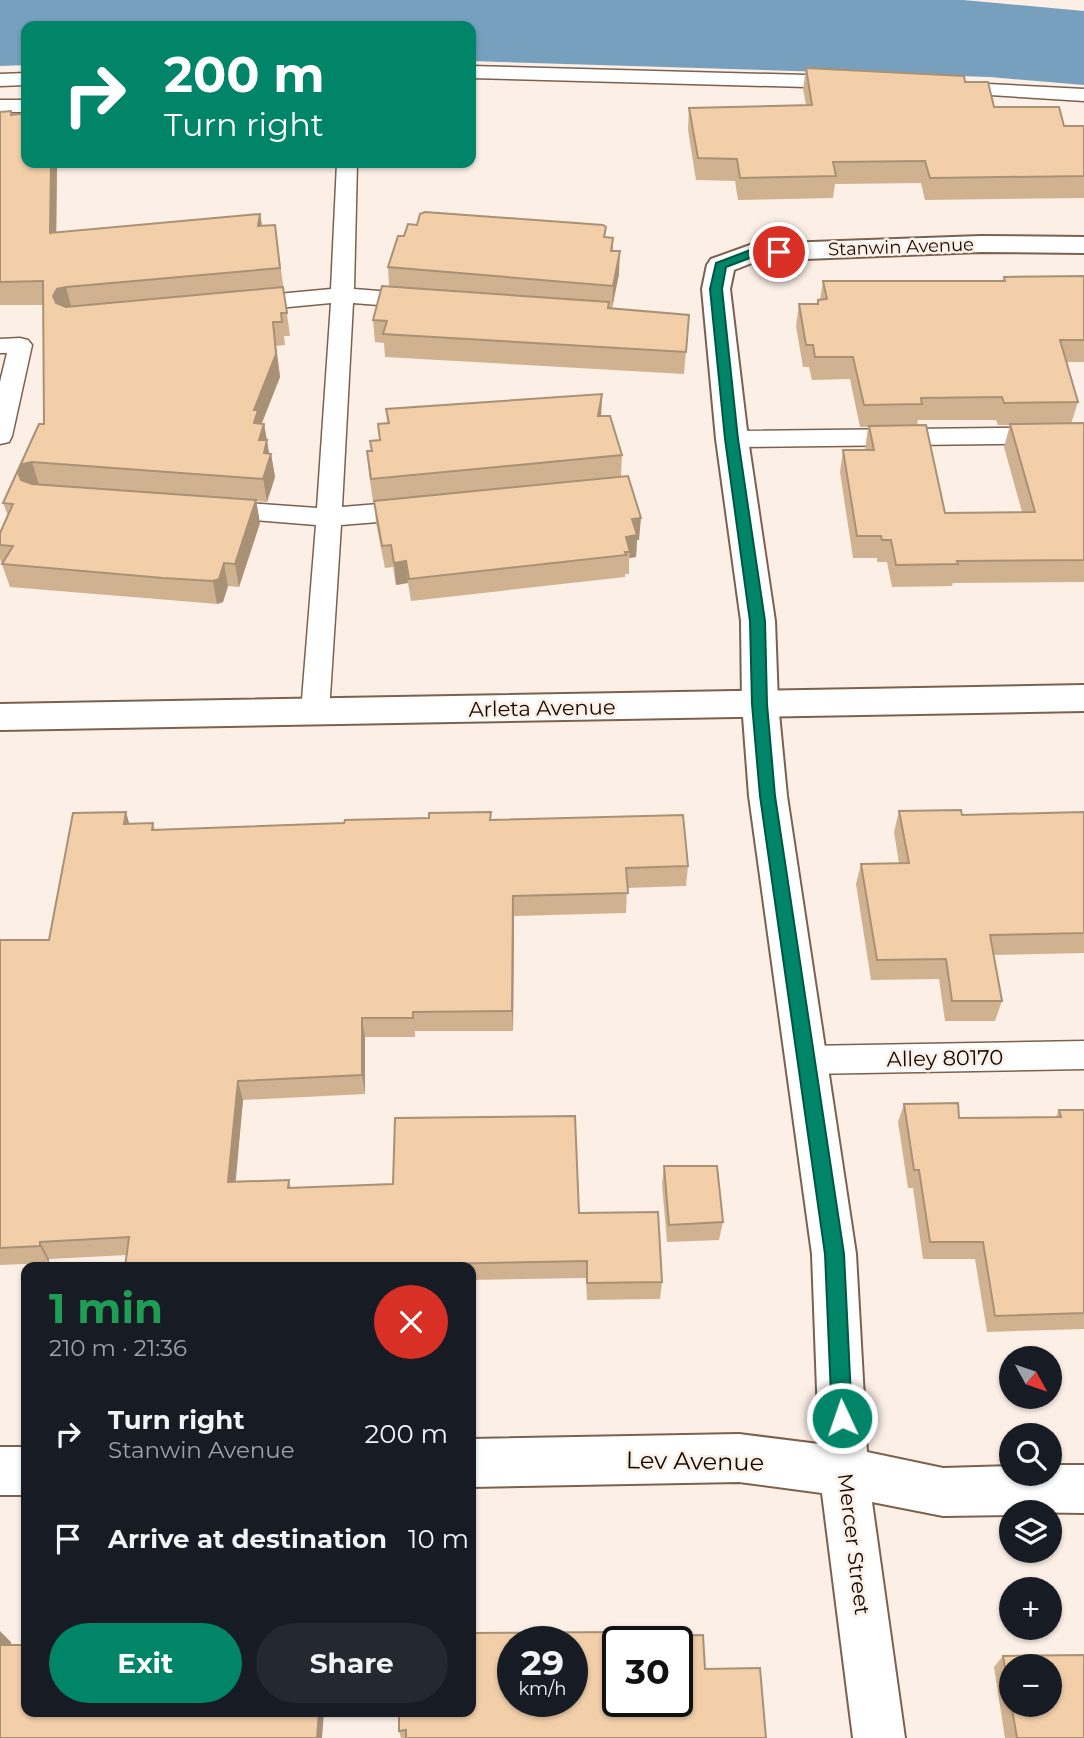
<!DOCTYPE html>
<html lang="en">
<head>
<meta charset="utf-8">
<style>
	:root { --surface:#171b24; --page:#242831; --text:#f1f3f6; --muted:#9ea1a6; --accent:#008568 }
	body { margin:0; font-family:Montserrat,sans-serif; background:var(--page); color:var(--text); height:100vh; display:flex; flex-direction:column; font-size:26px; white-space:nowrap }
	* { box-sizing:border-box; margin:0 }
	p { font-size:23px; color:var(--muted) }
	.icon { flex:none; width:38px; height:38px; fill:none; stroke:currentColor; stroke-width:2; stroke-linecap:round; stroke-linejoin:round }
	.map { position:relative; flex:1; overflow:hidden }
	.side { position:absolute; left:21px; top:1262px; width:455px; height:455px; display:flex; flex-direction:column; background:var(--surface); border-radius:14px; box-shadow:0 2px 5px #0004 }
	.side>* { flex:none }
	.guide { position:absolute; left:21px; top:21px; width:455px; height:147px; border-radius:14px; box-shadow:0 2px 5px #0004; background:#008568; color:#fff; overflow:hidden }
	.needle { width:46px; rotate:130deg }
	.buttons { position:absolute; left:999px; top:1346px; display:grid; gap:14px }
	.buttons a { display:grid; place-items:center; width:63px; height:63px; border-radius:50%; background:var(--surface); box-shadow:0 2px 5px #0004; font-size:35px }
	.speed { position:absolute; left:497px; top:1626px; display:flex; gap:14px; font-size:35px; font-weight:700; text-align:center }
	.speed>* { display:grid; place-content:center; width:91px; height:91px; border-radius:50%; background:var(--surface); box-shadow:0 2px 5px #0004; line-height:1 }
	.speed small { font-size:18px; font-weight:400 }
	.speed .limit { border:4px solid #111; border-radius:10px; background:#fff; color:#111 }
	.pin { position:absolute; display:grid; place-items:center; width:60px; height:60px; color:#fff; margin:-30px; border:4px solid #fff; border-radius:50%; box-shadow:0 2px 7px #0007 }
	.me { position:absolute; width:77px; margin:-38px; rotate:357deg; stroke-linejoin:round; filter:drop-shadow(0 0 5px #0008) }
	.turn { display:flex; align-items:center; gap:24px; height:147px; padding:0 28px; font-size:32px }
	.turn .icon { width:91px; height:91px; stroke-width:2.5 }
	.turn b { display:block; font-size:49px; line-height:60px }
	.round { display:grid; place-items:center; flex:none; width:74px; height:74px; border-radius:37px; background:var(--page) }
	.overview { display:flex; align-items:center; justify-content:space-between; height:119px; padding:0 28px }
	h1 { font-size:42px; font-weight:700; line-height:52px; color:#1e9e55 }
	.button { display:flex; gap:14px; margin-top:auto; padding:14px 28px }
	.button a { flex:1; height:80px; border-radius:42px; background:var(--accent); color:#fff; font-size:28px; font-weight:700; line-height:80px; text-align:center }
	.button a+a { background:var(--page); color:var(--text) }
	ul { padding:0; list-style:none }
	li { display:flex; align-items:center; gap:21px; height:105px; padding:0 28px }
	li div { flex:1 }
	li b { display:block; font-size:26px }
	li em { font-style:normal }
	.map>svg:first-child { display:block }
	.water { fill:#76a0be }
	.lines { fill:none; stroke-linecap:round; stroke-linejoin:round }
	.service-casing { stroke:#7b614e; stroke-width:3 }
	.minor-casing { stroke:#7b614e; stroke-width:4 }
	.primary-casing { stroke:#7b614e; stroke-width:4 }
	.service { fill:#fff; fill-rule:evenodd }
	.minor { fill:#fff; fill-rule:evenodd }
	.primary { fill:#fff; fill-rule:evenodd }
	.wall { fill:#d0b291; fill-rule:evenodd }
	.shaded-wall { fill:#a99176 }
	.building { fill:#f2cfa9; stroke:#a99176; stroke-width:2; fill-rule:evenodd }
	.route { fill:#008568; stroke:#005644; stroke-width:2 }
	.labels { text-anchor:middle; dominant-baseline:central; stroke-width:5; stroke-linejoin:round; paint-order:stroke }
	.far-street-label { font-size:18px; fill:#130904; stroke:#fbefe6 }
	.street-label { font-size:21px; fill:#130904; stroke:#fbefe6 }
	.near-street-label { font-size:24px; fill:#130904; stroke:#fbefe6 }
</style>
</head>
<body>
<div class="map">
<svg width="1084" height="1738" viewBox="0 0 1084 1738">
	<rect width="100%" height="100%" fill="#fbefe6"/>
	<path class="water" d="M0 0H963L1084 11V85L990 77 471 61V26H26V65L0 66Z"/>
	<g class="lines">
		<g class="service-casing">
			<path id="service" d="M471 66 842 76 849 78 852 82 849 86 842 88 471 78Z
				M26 73V85L0 86V74Z
				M948 82 1084 89V101L941 92 938 88 941 84Z
				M0 100H26V112H0Z
				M337 163H357L354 289 417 294 425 296 428 301 425 306 417 308 353 303 342 507 415 501 424 504 428 510 424 516 415 519 341 525 329 712 325 719 315 722 305 719 301 712 316 525 217 517 208 515 204 509 208 503 217 501 317 508 331 303 247 311 239 309 236 304 239 299 247 297 331 289Z
				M20 338 28 340 32 345 12 436 9 442 0 444V382L7 353H0V339Z
				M1084 427V443L732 447 723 445 720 439 723 433 732 431Z
				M1084 1041V1069L806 1074 795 1070 790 1060 795 1050 806 1046Z"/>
		</g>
		<g class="minor-casing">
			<path id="minor" d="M981 236 1084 237V253L981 252 757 261 734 270 730 289 748 439 775 621 778 703 787 796 856 1254 867 1452 943 1468 1012 1466V1474H1050V1465H1084V1513L1012 1512V1515L943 1516 872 1502 905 1738H853L822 1493 739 1482 471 1487V1439L739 1434 819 1444 812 1254 749 796 742 703 741 621 716 439 702 289 707 265 711 259 753 244Z
				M0 1447H26V1495H0Z"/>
		</g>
		<g class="primary-casing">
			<path id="primary" d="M1084 685V711L0 730V704Z"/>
		</g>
		<use href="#service" class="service"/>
		<use href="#minor" class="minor"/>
		<use href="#primary" class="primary"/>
	</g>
	<path class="wall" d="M806 68 965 82 994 107 1064 126H1084V198L925 200 921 183 835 184 833 198 738 200 735 181 696 180 688 130 689 108 806 105 803 89Z
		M0 112 12 114 26 163H57L56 233 260 214 262 226 275 225 290 336H284L285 345 276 346 280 377 262 423 264 424 269 454H271L275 477 267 502 256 501 260 523 239 587 228 586 223 602 217 604 169 600 10 587 0 559V533L8 516 3 503 44 424 43 305H0Z
		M605 237 613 238V251L619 274 612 308 689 315 684 374 385 357 384 343 375 342 373 320 389 286 388 267Z
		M1084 276V362H1066L1078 402 1071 424H1084V582L953 583 952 586 892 587 887 562H877V558H853L840 472 843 450H865L868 427H860L850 379 812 380 809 367H803L796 326 799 304H817L818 300H820L823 281H1003L1004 277ZM918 420H996L998 425H1010L1004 447 1022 512 945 513 917 425Z
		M602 394 601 416 622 455 621 476 639 540H637L636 557 629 558V574H625V577L411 601 408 583 396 585 393 567 385 568 376 523 374 501H373L369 474 367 451H371L380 440 378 424 387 423 386 409Z
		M899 811 962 815 1084 812V953L994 955 1002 1001 995 1021H945L939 979 871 980 856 884 861 864 899 863 894 832Z
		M491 820 688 866 686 886 627 888 626 913 514 916 513 1031H415V1037H365V1094L243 1100 235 1182 289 1180 291 1188 579 1213 662 1282 660 1299 587 1300 586 1278 471 1280V1267H125L127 1255 49 1259V1263L0 1265V940H49L129 824 153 823 155 830Z
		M904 1104 959 1118 1056 1117 1059 1110H1084V1329L987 1332 975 1259H923L913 1188H908L898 1122Z
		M664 1166 723 1222 719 1240 667 1242 662 1184Z
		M615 1637 705 1669 766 1738H401L399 1731Z
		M1003 1656 1084 1738H1005L994 1667Z"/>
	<path class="shaded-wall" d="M51 163H57L56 256 50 233Z
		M260 214 264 237 258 226Z
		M620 251 619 274 612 308 613 286Z
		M66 287 72 310 59 319 53 296 57 289Z
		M273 322 280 377 261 425 264 424 270 458 271 454 275 477 267 502 254 423V410Z
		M602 394 601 417 598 416Z
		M32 462 39 485 25 495 18 472 23 464Z
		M256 500 260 523 239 587 235 564Z
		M641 518 639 540H637L636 557 629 558 630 552 626 537 632 519Z
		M406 561 408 583 396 585 394 563Z
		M224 563 228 586 223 602 217 604 213 581Z
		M126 812 132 833 124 824Z
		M513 896 514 916 513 1031 512 1011Z
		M362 1018 365 1037V1094L362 1075Z
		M238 1081 243 1100 234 1200 228 1182Z
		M40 1242 49 1259V1263L40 1246Z
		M0 1631 11 1642 10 1657 0 1647Z
		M319 1712H324L322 1738H317Z"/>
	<path class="building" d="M806 68 964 76 965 82H988L994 107H1059L1064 126H1084V176L930 178 925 161 833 162 836 176 740 178 737 159 698 158 689 108 812 105Z
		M11 111V115L26 113V163H51L50 233 260 214 258 226 275 225 280 268 66 287 57 289 53 296 56 303 66 307 283 287 287 313H281L282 322H273L276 354 254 410H258L254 423 264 424 259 440H267L264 453 271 454 263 479 32 462 23 464 18 472 21 480 32 484 256 500 235 564 224 563 219 579 213 581 163 578 2 564 13 546 0 545V533L13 504 3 503 39 424H44L43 281 0 282V112Z
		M425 212 603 225 606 227 604 237 613 238 611 251H620L613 286 388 267 398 236H404L408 224 417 225 420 214Z
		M1084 276V340H1060L1078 402 1004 403 1002 397 921 398 922 404 864 405 853 357H815L813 345H806L799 304H818V300L827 299 823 281H1005L1004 277Z
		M382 286 609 302 608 308 689 315 686 352 383 334 387 321 373 320Z
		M602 394 598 416H610L622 455 371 479 367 451H372L370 441 380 440 378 424 389 423 386 409Z
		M1084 423V560L957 561 958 564 896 565 891 540H882L881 536H857L843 450H874L869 426 926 425 945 513 1035 512 1010 424Z
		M628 476 641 518 632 519 637 535 626 537 630 552H625L626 555 409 579 406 561 394 563 391 545 382 546 374 501Z
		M961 810 962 815 1084 812V933L990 935 1002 1001H952L946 959 877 960 861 864 909 863 899 811Z
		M126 812 124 824 153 823 152 830 344 823 345 820 429 818V813L491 812 490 820 683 815 688 866 626 868 628 893 513 896 512 1011 413 1012V1018H362V1075L238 1081 228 1182 289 1180 288 1188 393 1184 395 1118 575 1116 579 1213 658 1212 662 1282 587 1283V1261L291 1267H125L129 1237 40 1242V1246L0 1248V940H49L73 813Z
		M958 1103 959 1118 1061 1117 1059 1110H1084V1313L995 1316 983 1242H930L919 1170H914L904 1104Z
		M664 1166H717L723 1222 669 1225Z
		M614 1632 615 1637 703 1635 705 1669 760 1668 766 1738H406V1730L399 1731V1712H471V1633ZM513 1642H572V1701H513ZM618 1642H677V1701H618Z
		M0 1645H26V1712H319L317 1738H0Z
		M1084 1655V1738H1017L1003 1656ZM1012 1666H1050V1704H1012Z"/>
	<path class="route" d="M779 248 783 249V254L755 256 726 267 722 289 738 439 765 621 767 704 775 796 844 1254 852 1418 849 1425 842 1427 835 1425 832 1418 825 1254 760 796 752 704 750 621 725 439 710 289 716 263 753 249Z"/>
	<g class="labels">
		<g class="far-street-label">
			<text transform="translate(901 247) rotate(-2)">Stanwin Avenue</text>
		</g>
		<g class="street-label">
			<text transform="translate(542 708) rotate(-1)">Arleta Avenue</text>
			<text transform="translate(945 1058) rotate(-1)">Alley 80170</text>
			<text transform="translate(854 1544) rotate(83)">Mercer Street</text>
		</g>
		<g class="near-street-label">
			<text transform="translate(695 1461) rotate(1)">Lev Avenue</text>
		</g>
	</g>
</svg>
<div class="buttons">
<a><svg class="needle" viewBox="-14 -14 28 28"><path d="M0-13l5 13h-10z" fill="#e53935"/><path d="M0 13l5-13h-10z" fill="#9ea1a6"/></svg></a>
<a><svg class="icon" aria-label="search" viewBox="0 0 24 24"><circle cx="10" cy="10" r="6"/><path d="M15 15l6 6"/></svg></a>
<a><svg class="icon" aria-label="layers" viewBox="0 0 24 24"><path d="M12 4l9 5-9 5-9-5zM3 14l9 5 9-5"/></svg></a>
<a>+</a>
<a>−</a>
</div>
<div class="speed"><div>29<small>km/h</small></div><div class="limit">30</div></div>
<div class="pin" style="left:779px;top:252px;background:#d93025"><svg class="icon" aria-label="arrive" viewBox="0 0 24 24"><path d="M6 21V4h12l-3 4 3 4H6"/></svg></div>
<svg class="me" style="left:842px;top:1418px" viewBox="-20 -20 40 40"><circle r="17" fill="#008568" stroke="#fff" stroke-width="3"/><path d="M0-11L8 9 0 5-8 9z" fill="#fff"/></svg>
<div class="guide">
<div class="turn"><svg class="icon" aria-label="right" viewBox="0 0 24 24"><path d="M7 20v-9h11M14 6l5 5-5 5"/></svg><div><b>200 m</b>Turn right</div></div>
</div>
<section class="side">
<div class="overview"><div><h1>1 min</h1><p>210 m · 21:36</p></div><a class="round" style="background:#d93025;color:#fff"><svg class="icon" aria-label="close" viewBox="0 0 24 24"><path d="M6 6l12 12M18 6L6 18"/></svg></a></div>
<ul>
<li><svg class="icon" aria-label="right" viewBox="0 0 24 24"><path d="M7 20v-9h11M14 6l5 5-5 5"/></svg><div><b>Turn right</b><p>Stanwin Avenue</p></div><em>200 m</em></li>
<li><svg class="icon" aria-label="arrive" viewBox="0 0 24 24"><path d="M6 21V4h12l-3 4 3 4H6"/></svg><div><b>Arrive at destination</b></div><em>10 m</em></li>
</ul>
<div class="button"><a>Exit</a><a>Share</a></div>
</section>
</div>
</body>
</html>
